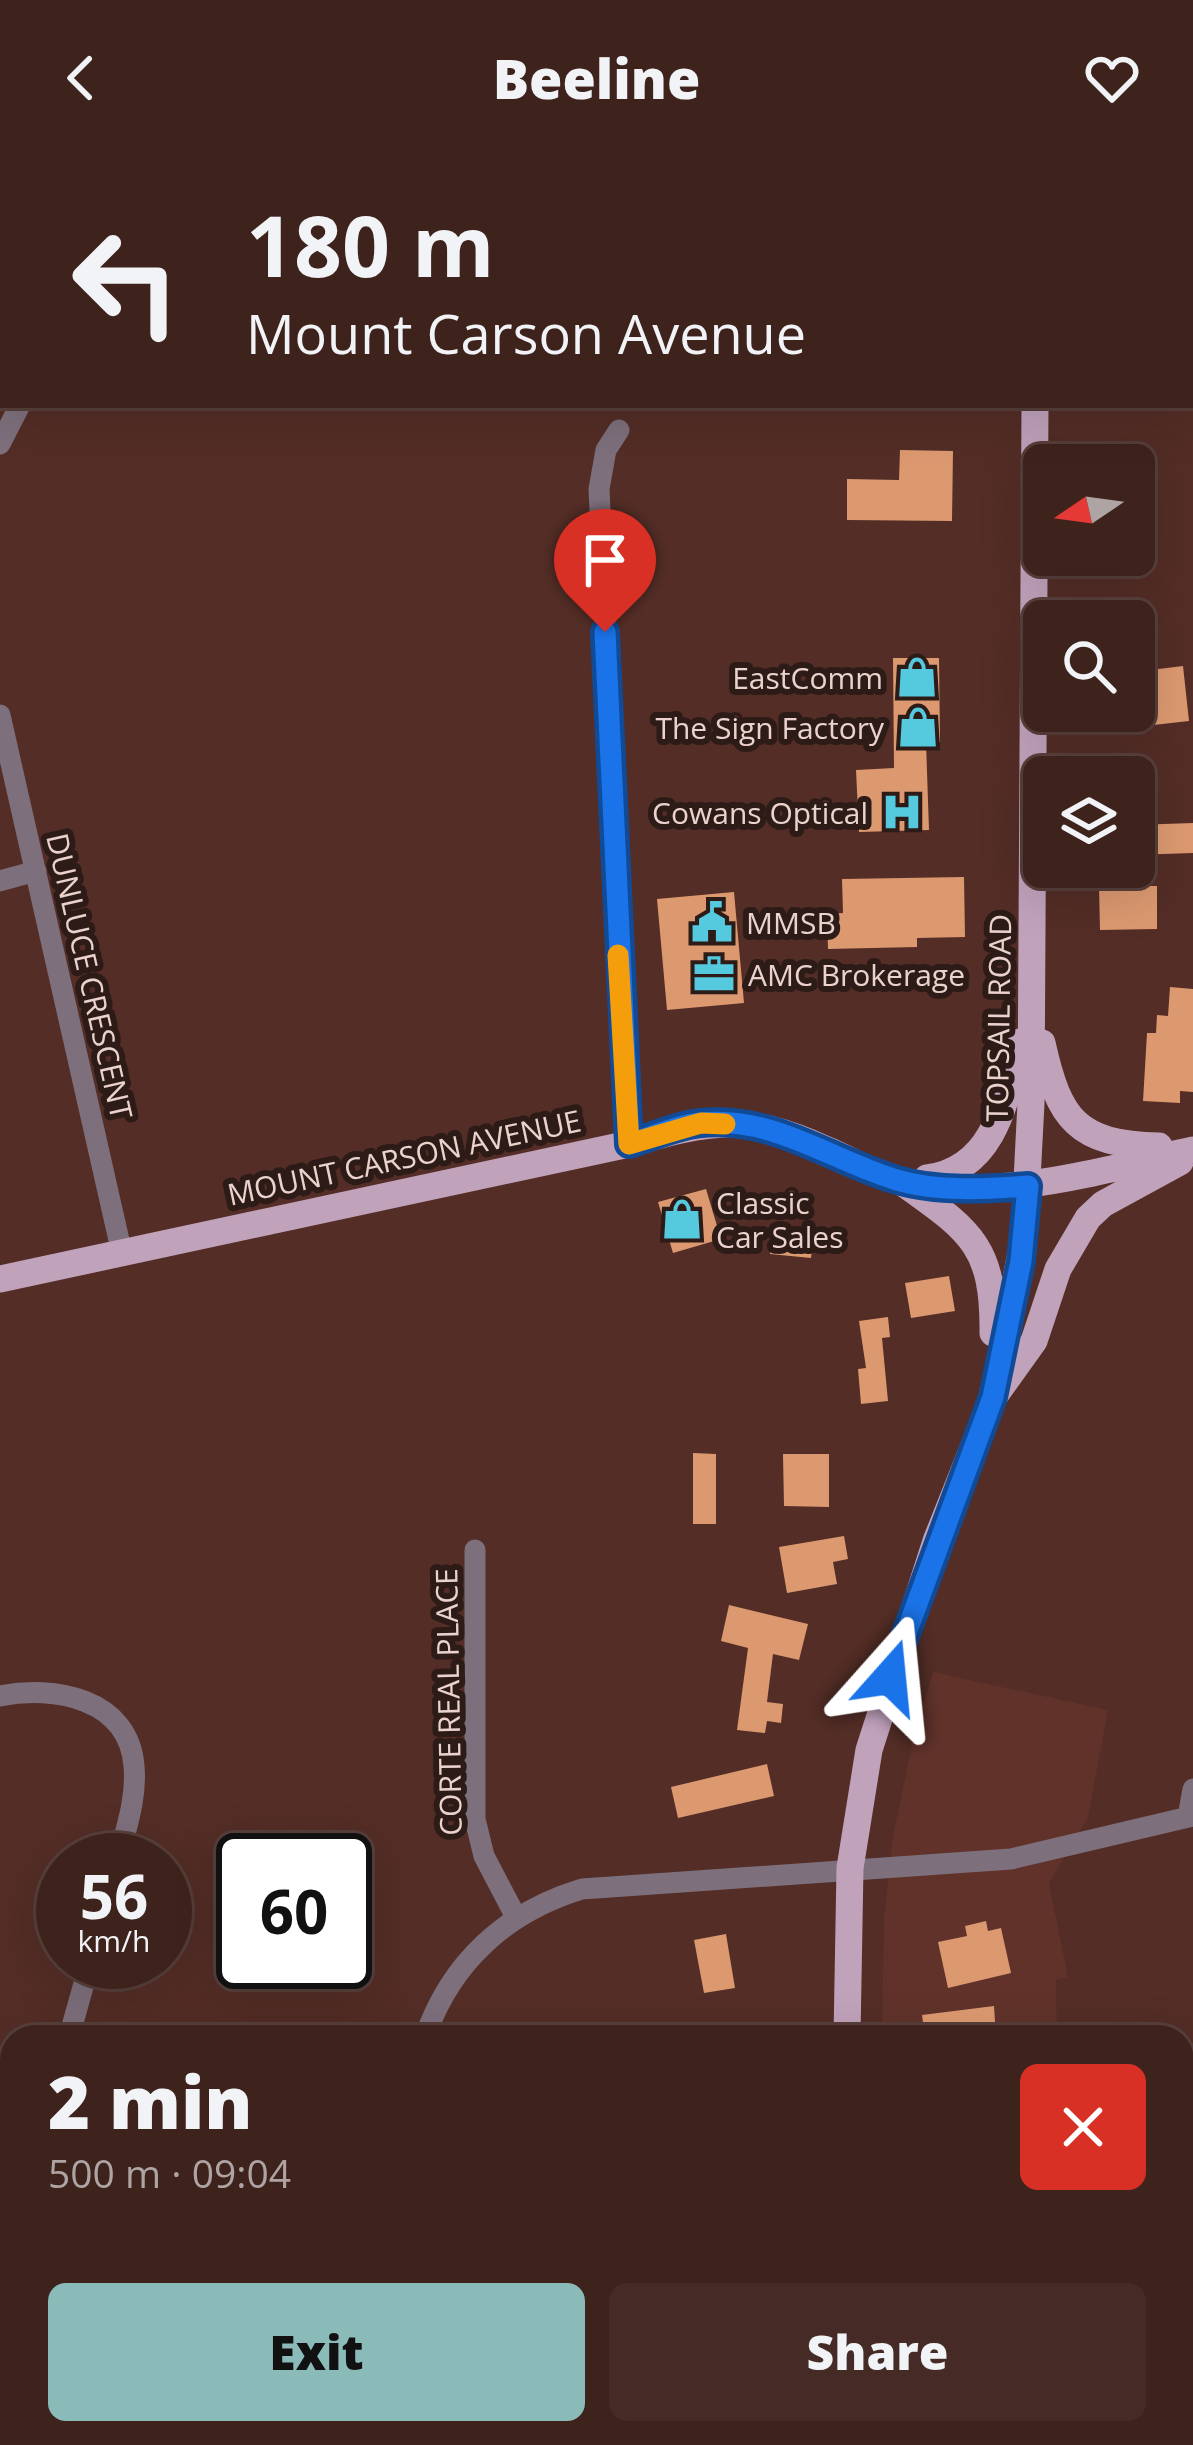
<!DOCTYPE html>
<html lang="en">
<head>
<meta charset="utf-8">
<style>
	:root { --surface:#3e221c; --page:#452a25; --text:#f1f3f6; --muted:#ada4a3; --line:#573f3b; --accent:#8bbbb9 }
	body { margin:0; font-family:"Open Sans",sans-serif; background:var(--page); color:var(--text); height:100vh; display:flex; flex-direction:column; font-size:45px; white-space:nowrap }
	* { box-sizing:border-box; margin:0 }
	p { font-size:39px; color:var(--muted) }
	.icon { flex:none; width:66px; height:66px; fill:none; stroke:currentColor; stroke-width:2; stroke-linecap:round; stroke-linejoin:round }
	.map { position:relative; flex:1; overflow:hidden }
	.side { position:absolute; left:0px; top:1869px; width:1194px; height:420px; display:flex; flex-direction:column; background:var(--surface); border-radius:36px 36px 0 0; box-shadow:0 12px 48px #0002,0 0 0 3px var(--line) }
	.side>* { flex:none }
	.guide { position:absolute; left:0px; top:0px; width:1194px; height:252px; box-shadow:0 12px 48px #0002,0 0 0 3px var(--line); background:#3e221c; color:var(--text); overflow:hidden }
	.needle { width:78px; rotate:257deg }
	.fabs { position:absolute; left:1023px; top:288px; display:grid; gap:24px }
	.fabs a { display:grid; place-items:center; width:132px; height:132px; border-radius:18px; background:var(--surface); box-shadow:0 12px 48px #0002,0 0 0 3px var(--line); font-size:60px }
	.speed { position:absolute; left:36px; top:1677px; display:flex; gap:24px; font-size:60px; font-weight:700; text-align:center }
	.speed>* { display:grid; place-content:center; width:156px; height:156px; border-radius:50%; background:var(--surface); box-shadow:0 12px 48px #0002,0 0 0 3px var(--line); line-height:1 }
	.speed small { font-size:30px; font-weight:400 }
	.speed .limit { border:6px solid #111; border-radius:18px; background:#fff; color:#111 }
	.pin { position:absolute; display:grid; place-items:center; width:102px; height:102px; color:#fff; margin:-123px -51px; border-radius:50% 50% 50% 0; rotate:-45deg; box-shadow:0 0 12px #0007 }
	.pin .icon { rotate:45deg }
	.me { position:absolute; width:132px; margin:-66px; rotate:18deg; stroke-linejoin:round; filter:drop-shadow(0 0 9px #0008) }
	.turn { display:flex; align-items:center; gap:42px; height:252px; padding:0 48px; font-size:54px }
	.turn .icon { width:156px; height:156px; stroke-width:2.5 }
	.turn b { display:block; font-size:84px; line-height:102px }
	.round { display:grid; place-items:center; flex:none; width:126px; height:126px; border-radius:18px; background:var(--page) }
	.head { display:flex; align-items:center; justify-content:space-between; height:204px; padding:0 48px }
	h1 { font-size:72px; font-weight:800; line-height:90px }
	.cta { display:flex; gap:24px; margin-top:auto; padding:24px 48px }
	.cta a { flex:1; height:138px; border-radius:18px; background:var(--accent); color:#111; font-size:48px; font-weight:800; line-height:138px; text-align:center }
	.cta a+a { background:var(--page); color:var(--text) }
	header { display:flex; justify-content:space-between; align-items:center; height:156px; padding:0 48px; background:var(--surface); font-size:54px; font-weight:800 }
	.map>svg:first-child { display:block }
	.built { fill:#60322a }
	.building { fill:#dc9970 }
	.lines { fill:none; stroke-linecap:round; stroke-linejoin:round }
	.minor { stroke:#7d6f7b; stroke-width:21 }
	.major { stroke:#c0a2bb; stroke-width:27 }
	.route-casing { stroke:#114b97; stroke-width:30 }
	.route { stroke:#1a73e8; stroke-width:21 }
	.slow { stroke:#f59e0b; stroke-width:21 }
	.labels { text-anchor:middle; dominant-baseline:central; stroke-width:12; stroke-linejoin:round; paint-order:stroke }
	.poi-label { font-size:30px; fill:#ebd2cd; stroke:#2d1b18; text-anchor:end }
	.street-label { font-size:30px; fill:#ebd2cd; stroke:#2d1b18 }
</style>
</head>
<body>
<header><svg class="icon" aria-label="back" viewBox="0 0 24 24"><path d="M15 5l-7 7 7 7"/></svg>Beeline<svg class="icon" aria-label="heart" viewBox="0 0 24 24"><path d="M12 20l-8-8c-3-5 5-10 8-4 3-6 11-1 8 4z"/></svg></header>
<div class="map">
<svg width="1193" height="2289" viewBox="0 0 1193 2289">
	<rect width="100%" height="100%" fill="#532d26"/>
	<path class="built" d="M933 1516 1108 1554 1088 1661 1049 1727 1068 1821 1056 1824 1057 1881H882L884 1761 893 1680 915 1575Z
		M876 2277H1061V2289H876Z"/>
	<path class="building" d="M900 294 953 295 952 365 847 364V323L899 324Z
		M893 502H939L940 586H926L929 674 859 676 856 614 894 612Z
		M1183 510 1189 565 1127 572 1125 555H1134V516Z
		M1193 667V697L1134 699V669Z
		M964 721 965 781 917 782V791L828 793 827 758 843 757 842 723Z
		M1099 730H1157V773L1100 774Z
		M734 736 744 847 667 854 657 743Z
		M1170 831 1193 833V936L1180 935V947L1143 945 1147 877H1156L1157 859 1168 860Z
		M706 1033 721 1083 673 1097 658 1046Z
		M772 1072 814 1076 811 1102 770 1098Z
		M949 1120 955 1155 911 1162 905 1127Z
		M888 1161 890 1181 882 1182 888 1245 861 1248 858 1213 866 1212 859 1165Z
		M693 1297 716 1298V1368H693Z
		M783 1298H829V1351L784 1350Z
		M844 1380 848 1403 833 1406 837 1428 787 1437 779 1391Z
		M729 1449 808 1468 799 1504 773 1498 767 1546 783 1548 781 1567 767 1565 765 1577 737 1574 748 1492 721 1485Z
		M767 1608 774 1640 678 1662 671 1631Z
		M986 1765 988 1775 1001 1772 1011 1817 948 1832 938 1786 967 1780 965 1770Z
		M726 1778 735 1832 704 1837 694 1784Z
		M994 1850 996 1881H925L922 1859Z"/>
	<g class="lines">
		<path class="minor" d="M317 0V3
			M557 0 559 3
			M71 3 72 0
			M619 274 606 294 599 333 629 988
			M0 288 20 249
			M0 559 121 1093
			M0 725 36 715
			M475 1394V1663L484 1700 516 1761
			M0 1540C53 1529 129 1542 134 1610 137 1642 126 1673 118 1704
			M1188 1661 1193 1633
			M69 1881 90 1806
			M425 1881C451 1806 506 1756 582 1733L1011 1703 1193 1660
			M1182 1909 1193 1899
			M0 2135 12 2091
			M1170 2277 1177 2289
			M314 2289 318 2277"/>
		<path class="major" d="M1018 0 1019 3
			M1042 887C1059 964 1077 988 1159 990
			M927 1022C996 1013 1006 942 1020 886
			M903 1027C970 1075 994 1089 993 1177
			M0 1123 629 988C711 964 745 957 825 993 850 1003 876 1020 902 1025 1001 1046 1097 1015 1193 994
			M996 1238 1034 1185 1058 1113 1088 1062 1103 1048 1180 1006
			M847 1881 850 1712 869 1594 936 1385 993 1242 1024 1081 1031 947 1035 249
			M841 2289V2277"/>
	</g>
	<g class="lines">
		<g class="route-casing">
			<path id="route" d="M605 476 629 988C652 981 678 969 701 967 775 960 830 1004 897 1024 937 1036 987 1033 1028 1030L1021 1105 993 1241 890 1521"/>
		</g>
		<use href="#route" class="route"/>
		<path class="slow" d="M618 799 629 988 701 967 725 968"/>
	</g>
	<defs>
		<g id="shop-bare" transform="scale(3.24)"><path d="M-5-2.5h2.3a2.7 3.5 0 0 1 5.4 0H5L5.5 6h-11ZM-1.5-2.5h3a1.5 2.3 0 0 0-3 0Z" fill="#55cadf" stroke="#2d1b18" stroke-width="2.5" paint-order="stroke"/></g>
		<g id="hospital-bare" transform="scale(3.24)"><path d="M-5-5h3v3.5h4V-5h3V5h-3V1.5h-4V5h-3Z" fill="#55cadf" stroke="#2d1b18" stroke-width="2.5" paint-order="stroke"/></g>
		<g id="civic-bare" transform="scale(3.24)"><path d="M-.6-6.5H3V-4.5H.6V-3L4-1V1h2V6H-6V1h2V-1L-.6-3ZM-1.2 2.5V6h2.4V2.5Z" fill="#55cadf" stroke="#2d1b18" stroke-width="2.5" paint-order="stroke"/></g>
		<g id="office-bare" transform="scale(3.24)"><path d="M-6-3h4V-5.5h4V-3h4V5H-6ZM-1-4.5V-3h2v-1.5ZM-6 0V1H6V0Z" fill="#55cadf" stroke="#2d1b18" stroke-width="2.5" paint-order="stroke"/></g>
	</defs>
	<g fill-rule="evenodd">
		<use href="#shop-bare" x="917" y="521"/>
		<use href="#shop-bare" x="918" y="571"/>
		<use href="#hospital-bare" x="902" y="656"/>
		<use href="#civic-bare" x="712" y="766"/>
		<use href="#office-bare" x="714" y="818"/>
		<use href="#shop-bare" x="682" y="1063"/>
	</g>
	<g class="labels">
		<g class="poi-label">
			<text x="883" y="521">EastComm</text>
			<text x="884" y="571">The Sign Factory</text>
			<text x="868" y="656">Cowans Optical</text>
			<text x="746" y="766" text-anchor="start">MMSB</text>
			<text x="748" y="818" text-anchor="start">AMC Brokerage</text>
			<text x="716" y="1046" text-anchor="start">Classic<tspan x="716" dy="34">Car Sales</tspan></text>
		</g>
		<g class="street-label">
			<text transform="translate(90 820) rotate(77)">DUNLUCE CRESCENT</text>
			<text transform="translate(998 862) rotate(-89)">TOPSAIL ROAD</text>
			<text transform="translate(404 1001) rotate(-12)">MOUNT CARSON AVENUE</text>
			<text transform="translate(448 1546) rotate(-91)">CORTE REAL PLACE</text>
		</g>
	</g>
</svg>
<div class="fabs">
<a><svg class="needle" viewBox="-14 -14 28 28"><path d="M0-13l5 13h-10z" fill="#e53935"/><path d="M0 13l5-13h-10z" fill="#ada4a3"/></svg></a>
<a><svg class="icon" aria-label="search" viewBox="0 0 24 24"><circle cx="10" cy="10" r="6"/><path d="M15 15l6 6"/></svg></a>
<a><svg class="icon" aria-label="layers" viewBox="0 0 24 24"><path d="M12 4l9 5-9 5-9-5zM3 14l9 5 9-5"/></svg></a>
</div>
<div class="speed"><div>56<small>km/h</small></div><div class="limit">60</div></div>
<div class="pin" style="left:605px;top:476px;background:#d93025"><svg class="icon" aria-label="arrive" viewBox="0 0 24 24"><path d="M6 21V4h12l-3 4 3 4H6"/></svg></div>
<svg class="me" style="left:890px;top:1521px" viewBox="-20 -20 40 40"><path d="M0-17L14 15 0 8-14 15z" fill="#1a73e8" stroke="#fff" stroke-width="4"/></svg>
<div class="guide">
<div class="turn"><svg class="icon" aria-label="left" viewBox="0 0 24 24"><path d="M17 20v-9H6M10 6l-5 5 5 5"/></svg><div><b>180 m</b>Mount Carson Avenue</div></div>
</div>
<section class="side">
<div class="head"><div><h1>2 min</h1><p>500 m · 09:04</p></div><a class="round" style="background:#d93025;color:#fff"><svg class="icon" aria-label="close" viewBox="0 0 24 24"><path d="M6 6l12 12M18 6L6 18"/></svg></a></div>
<div class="cta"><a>Exit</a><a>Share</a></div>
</section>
</div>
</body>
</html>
